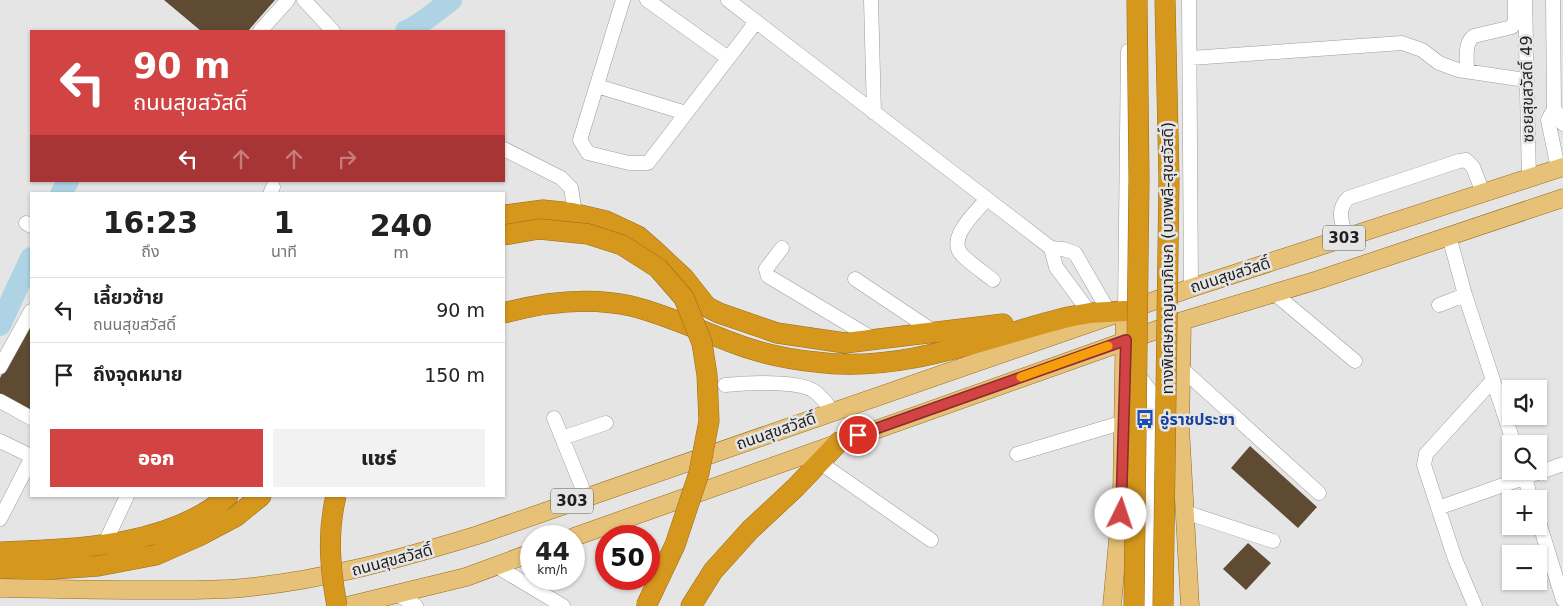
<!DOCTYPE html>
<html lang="th">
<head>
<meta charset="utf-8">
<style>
	:root { --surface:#fff; --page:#f2f2f2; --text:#222; --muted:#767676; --line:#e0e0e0; --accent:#d24343 }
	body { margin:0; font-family:"DejaVu Sans","Noto Sans Thai",sans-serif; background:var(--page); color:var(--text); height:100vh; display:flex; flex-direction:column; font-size:19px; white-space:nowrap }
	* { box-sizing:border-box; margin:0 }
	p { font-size:16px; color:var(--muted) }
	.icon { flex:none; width:28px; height:28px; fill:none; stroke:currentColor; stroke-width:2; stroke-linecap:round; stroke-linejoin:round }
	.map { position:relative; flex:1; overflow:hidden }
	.sheet { position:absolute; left:30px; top:192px; width:475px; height:305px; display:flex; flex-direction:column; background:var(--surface); border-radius:0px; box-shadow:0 1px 4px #0004 }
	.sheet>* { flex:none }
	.banner { position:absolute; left:30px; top:30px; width:475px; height:152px; border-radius:0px; box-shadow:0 1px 4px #0004; background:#d24343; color:#fff; overflow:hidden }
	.buttons { position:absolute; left:1502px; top:380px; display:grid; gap:10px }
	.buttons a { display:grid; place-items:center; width:45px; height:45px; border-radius:0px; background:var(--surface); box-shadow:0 1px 4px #0004; font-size:25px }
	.speed { position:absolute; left:520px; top:525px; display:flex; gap:10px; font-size:25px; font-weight:700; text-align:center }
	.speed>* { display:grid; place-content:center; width:65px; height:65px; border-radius:50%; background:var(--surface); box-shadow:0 1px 4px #0004; line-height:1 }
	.speed small { font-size:12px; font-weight:400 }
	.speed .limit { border:8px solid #d22; background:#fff; color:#111 }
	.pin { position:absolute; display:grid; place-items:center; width:42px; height:42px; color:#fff; margin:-21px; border:2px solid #fff; border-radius:50%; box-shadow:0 1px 5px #0007 }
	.me { position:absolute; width:55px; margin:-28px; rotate:4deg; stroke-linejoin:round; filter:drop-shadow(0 0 4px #0008) }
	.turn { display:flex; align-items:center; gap:18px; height:105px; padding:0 20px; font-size:22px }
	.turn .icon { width:65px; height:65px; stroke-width:2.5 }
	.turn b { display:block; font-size:35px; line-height:42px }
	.lanes { display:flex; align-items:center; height:48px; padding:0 20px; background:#0003; justify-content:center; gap:25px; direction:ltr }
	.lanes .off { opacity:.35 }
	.eta { display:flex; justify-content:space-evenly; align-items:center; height:85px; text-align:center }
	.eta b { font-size:30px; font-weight:800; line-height:35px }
	.button { display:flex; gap:10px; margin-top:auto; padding:10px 20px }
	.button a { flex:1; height:58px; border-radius:0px; background:var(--accent); color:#fff; font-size:20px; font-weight:800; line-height:58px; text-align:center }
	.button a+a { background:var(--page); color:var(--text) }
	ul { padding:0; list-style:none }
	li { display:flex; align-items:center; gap:15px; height:65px; padding:0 20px; border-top:1px solid var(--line) }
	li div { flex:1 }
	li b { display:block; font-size:19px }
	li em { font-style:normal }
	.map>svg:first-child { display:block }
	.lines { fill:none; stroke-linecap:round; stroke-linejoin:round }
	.river { stroke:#add3e4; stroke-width:22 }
	.building { fill:#5f4b32 }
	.minor-casing { stroke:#9d9d9e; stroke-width:15 }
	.major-casing { stroke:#966d1e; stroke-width:19 }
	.highway-casing { stroke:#966d1e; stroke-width:21 }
	.minor { stroke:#fff; stroke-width:14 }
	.major { stroke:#e6c177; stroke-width:18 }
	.highway { stroke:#d6971d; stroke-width:20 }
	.highway-bridge-casing { stroke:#966d1e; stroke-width:21; stroke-linecap:butt }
	.highway-bridge { stroke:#d6971d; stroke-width:20 }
	.route-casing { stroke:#882c2c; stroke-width:12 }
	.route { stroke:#d24343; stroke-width:9 }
	.slow { stroke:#f59e0b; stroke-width:9 }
	.labels { text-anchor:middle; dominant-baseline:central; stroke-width:5; stroke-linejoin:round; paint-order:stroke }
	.shield { fill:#e5e5e6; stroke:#5a5a5b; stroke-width:1 }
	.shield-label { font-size:15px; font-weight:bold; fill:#1e1e1f }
	.street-label { font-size:16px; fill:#1e1e1f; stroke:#e5e5e6 }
	.transit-label { font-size:16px; font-weight:bold; fill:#164399; stroke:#e5e5e6; text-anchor:start }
</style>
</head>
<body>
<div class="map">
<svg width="1563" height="606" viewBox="0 0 1563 606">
	<rect width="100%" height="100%" fill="#e5e5e6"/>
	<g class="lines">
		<path class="river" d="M406 31C418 27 439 9 451 0
			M61 194 68 181
			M0 325 31 258"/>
	</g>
	<path class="building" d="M164 0H275L248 31H201Z
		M31 319V416L0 398V378Z
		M1250 446 1317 507 1298 528 1231 468Z
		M1248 543 1271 563 1246 590 1223 569Z"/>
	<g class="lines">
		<g class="minor-casing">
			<path id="minor" d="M304 0 333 31
				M623 0 580 140 588 153 629 163H648L756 22
				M647 0 728 58
				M728 0 1051 248
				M871 0 874 113
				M1189 0 1191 288
				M1525 0 1529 178
				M1553 0 1554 109
				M260 31 288 0
				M1191 58 1402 43 1422 50 1439 63 1458 70 1526 80
				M1467 71C1467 59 1464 43 1474 36L1512 27 1515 20V0
				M597 86 686 113
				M504 149 561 178 571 188 575 213
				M1558 168 1548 120 1554 109 1561 117 1563 124
				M270 194 273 187
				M987 199C976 212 946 238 962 255 971 264 983 272 993 280
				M26 223 31 226
				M1449 236 1465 295 1514 444
				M1346 238C1342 221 1336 211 1348 198L1459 161 1466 160 1473 167 1483 193
				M782 248 766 269 768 276 875 340
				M855 279 936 333
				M1274 293 1355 361
				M1439 305 1465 295
				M1125 311 1128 51
				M1090 313 1056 267 1051 248 1063 249 1075 253 1109 312
				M0 367 31 311
				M1181 368 1319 493
				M1131 375 1142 380 1151 392V606
				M725 385C745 383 797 380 814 391 821 396 827 404 833 411
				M0 401 31 418
				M554 418 586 497
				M562 438 606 423
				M0 441 31 456
				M1017 454 1124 422
				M819 462 931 540
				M1523 471 1531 499
				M1438 508 1563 464
				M1185 512 1273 541
				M0 519 31 459
				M1539 522 1563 600
				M104 545 127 496
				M496 566 563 606
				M397 594 416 606
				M1475 606 1455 559 1424 465 1426 454 1493 380"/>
		</g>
		<g class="major-casing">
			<path id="major" d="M1182 321 1180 427 1190 606
				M574 537 1182 321 1318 280 1563 198
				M0 588C47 589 93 590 140 590 174 590 208 591 242 588 325 580 399 559 478 535L1191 288 1563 167
				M347 606 466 577 531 553
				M1112 606 1122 496 1125 311"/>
		</g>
		<g class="highway-casing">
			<path id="highway" d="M504 215 543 210 572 213 606 221 638 236 654 250 684 278 707 307 719 313 777 333 845 343 1003 324
				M504 313C544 302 590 297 631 306 664 314 696 329 728 341 755 352 787 359 816 362 901 374 988 337 1068 317L1090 313 1125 311
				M0 552C75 549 169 547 228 496
				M0 568 39 570 98 566 156 555 199 536 235 517 261 496
				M691 606 713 571 750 530 795 488 839 442"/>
		</g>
		<use href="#minor" class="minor"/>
		<use href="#major" class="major"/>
		<use href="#highway" class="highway"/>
		<g class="highway-bridge-casing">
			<path id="highway-bridge" d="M504 235 539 229 588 234 622 245 658 268 684 298 702 343 707 375 709 421 699 473 675 545 646 606
				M336 496C327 533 330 569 337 606
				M1134 606 1139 178 1137 0
				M1163 606 1169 179 1165 0"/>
		</g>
		<use href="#highway-bridge" class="highway-bridge"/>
	</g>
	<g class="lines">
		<g class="route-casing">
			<path id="route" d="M858 435 1126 340 1121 514"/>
		</g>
		<use href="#route" class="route"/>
		<path class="slow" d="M1021 377 1108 346"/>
	</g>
	<defs>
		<g id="bus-bare" transform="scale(1.5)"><path d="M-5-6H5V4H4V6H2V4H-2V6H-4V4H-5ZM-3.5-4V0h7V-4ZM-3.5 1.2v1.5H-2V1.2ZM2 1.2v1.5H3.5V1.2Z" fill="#1a4fb4" stroke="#e5e5e6" stroke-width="2.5" paint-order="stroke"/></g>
	</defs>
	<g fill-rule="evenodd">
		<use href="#bus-bare" x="1145" y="419"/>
	</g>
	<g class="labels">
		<g class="shield">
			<rect x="1323" y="225.5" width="42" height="25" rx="4"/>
			<rect x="551" y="488.5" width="42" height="25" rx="4"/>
		</g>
		<g class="shield-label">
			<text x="1344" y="238">303</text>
			<text x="572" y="501">303</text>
		</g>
		<g class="street-label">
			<text transform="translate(1527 89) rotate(-91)">ซอยสุขสวัสดิ์ 49</text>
			<text transform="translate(1167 258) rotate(-90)">ทางพิเศษกาญจนาภิเษก (บางพลี-สุขสวัสดิ์)</text>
			<text transform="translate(1230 275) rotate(-18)">ถนนสุขสวัสดิ์</text>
			<text transform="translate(776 431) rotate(-19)">ถนนสุขสวัสดิ์</text>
			<text transform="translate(392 560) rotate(-15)">ถนนสุขสวัสดิ์</text>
		</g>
		<g class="transit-label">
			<text x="1160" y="419">อู่ราชประชา</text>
		</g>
	</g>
</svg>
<div class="buttons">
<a><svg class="icon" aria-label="sound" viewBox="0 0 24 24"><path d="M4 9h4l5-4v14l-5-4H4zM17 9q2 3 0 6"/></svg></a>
<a><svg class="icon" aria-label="search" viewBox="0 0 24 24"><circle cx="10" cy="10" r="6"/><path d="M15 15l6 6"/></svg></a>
<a>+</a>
<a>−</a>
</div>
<div class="speed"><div>44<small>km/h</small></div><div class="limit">50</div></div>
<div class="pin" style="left:858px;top:435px;background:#d93025"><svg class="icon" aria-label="arrive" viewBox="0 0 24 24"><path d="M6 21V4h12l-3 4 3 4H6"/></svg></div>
<svg class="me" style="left:1121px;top:514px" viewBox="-20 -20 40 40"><circle r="19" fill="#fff"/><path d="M0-13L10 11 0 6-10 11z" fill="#d24343"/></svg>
<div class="banner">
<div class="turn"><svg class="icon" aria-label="left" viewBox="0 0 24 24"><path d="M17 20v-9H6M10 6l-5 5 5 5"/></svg><div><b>90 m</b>ถนนสุขสวัสดิ์</div></div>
<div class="lanes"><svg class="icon" aria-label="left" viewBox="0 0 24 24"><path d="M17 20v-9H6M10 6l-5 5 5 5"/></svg><svg class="icon off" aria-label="ahead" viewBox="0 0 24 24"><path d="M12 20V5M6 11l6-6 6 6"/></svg><svg class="icon off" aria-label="ahead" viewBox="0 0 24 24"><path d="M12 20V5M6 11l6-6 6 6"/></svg><svg class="icon off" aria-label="right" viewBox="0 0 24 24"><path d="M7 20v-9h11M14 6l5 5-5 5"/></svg></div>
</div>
<section class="sheet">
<div class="eta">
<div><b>16:23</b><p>ถึง</p></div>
<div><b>1</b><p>นาที</p></div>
<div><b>240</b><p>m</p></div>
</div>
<ul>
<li><svg class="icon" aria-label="left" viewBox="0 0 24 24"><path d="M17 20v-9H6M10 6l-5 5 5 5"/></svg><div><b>เลี้ยวซ้าย</b><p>ถนนสุขสวัสดิ์</p></div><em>90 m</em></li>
<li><svg class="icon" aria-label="arrive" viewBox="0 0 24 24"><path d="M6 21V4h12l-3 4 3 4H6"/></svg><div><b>ถึงจุดหมาย</b></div><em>150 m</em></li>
</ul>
<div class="button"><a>ออก</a><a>แชร์</a></div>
</section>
</div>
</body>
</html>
